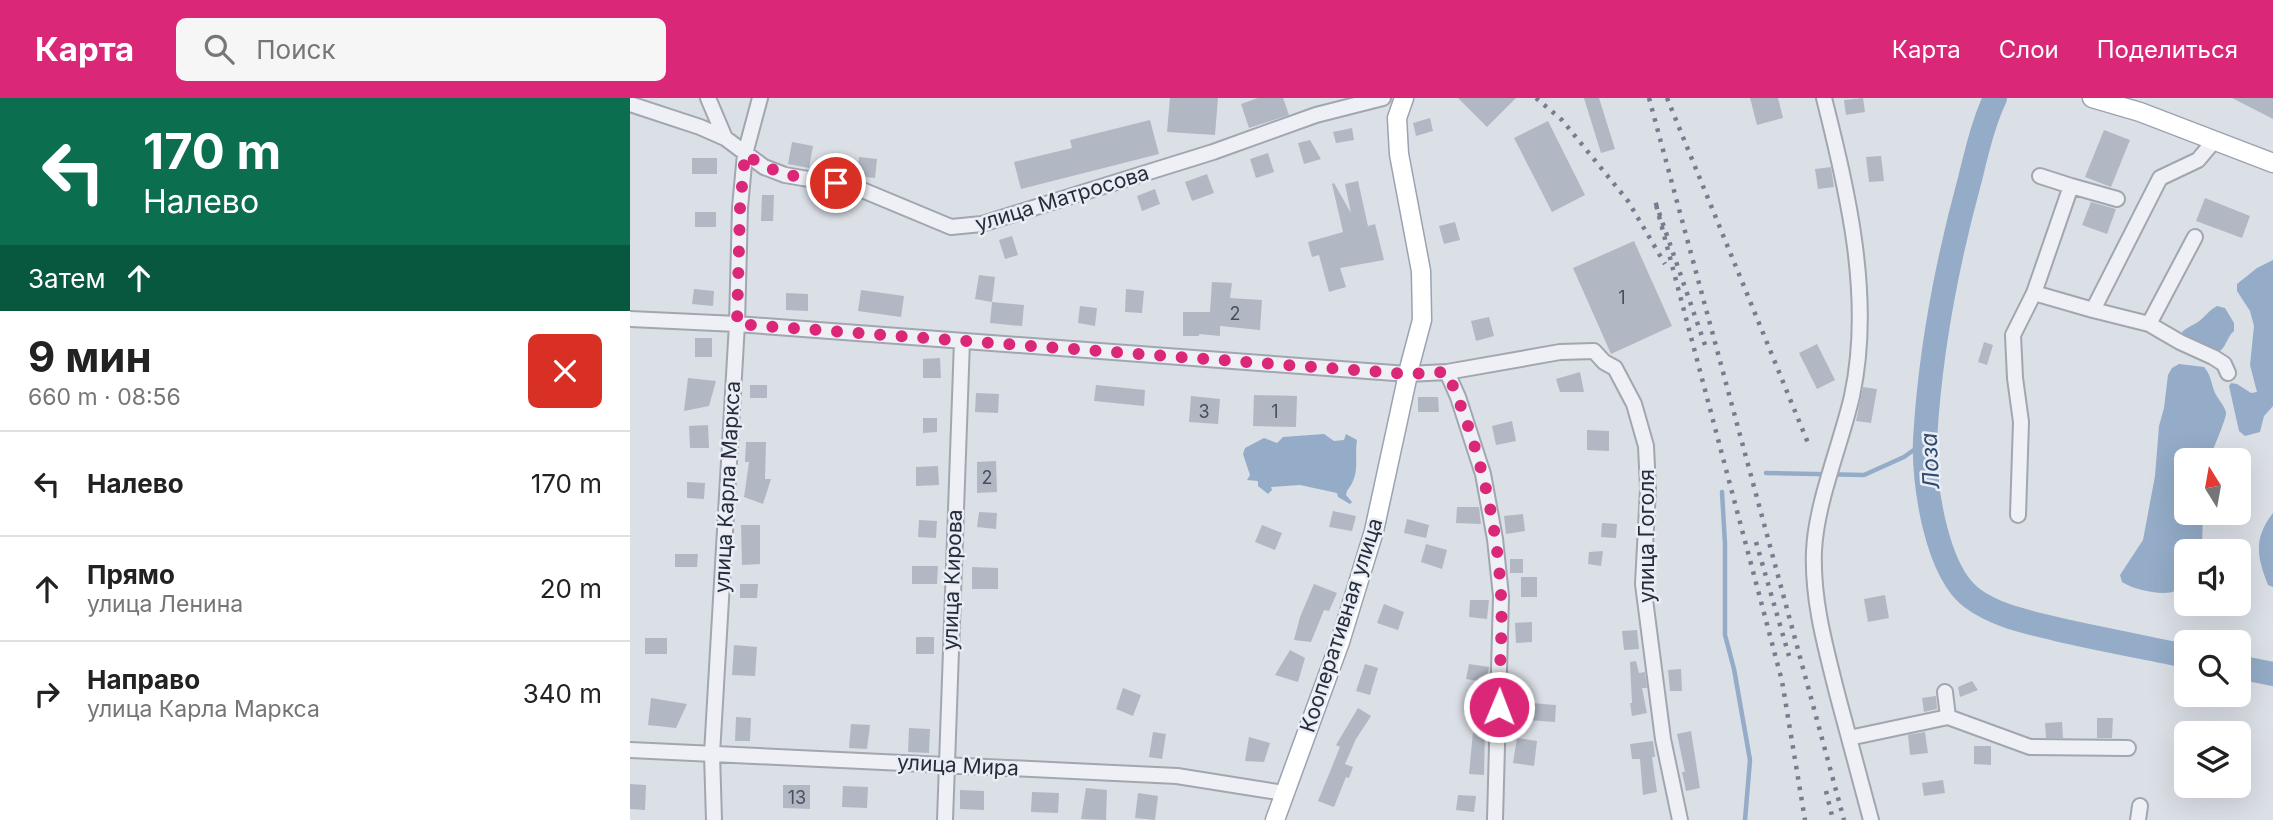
<!DOCTYPE html>
<html lang="ru">
<head>
<meta charset="utf-8">
<style>
	:root { --surface:#fff; --page:#f6f6f6; --text:#222; --muted:#767676; --line:#e0e0e0; --accent:#db2777 }
	body { margin:0; font-family:Inter,sans-serif; background:var(--page); color:var(--text); height:100vh; display:flex; flex-direction:column; font-size:26px; white-space:nowrap }
	* { box-sizing:border-box; margin:0 }
	p { font-size:23px; color:var(--muted) }
	.icon { flex:none; width:38px; height:38px; fill:none; stroke:currentColor; stroke-width:2; stroke-linecap:round; stroke-linejoin:round }
	.map { position:relative; flex:1; overflow:hidden }
	.sheet { display:flex; flex-direction:column; background:var(--surface); width:630px }
	.sheet>* { flex:none }
	.banner { background:#0b6e4f; color:#fff; overflow:hidden }
	.needle { width:46px; rotate:349deg }
	.fabs { position:absolute; left:1544px; top:350px; display:grid; gap:14px }
	.fabs a { display:grid; place-items:center; width:77px; height:77px; border-radius:10px; background:var(--surface); box-shadow:0 7px 28px #0002; font-size:35px }
	.pin { position:absolute; display:grid; place-items:center; width:60px; height:60px; color:#fff; margin:-30px; border:4px solid #fff; border-radius:50%; box-shadow:0 2px 7px #0007 }
	.me { position:absolute; width:77px; margin:-38px; rotate:1deg; stroke-linejoin:round; filter:drop-shadow(0 0 5px #0008) }
	.turn { display:flex; align-items:center; gap:24px; height:147px; padding:0 28px; font-size:32px }
	.turn .icon { width:91px; height:91px; stroke-width:2.5 }
	.turn b { display:block; font-size:49px; line-height:60px }
	.then { display:flex; align-items:center; height:66px; padding:0 28px; background:#0003; gap:14px; font-size:26px }
	.round { display:grid; place-items:center; flex:none; width:74px; height:74px; border-radius:10px; background:var(--page) }
	.head { display:flex; align-items:center; justify-content:space-between; height:119px; padding:0 28px }
	h1 { font-size:42px; font-weight:700; line-height:52px }
	ul { padding:0; list-style:none }
	li { display:flex; align-items:center; gap:21px; height:105px; padding:0 28px; border-top:2px solid var(--line) }
	li div { flex:1 }
	li b { display:block; font-size:26px }
	li em { font-style:normal }
	header { display:flex; align-items:center; gap:42px; box-sizing:border-box; height:98px; padding:0 35px; background:var(--accent); color:#fff }
	header strong { font-size:33px }
	nav { display:flex; gap:38px; margin-inline-start:auto; font-size:24px }
	.search { width:490px; height:63px; background:var(--page); display:flex; align-items:center; gap:18px; box-sizing:border-box; padding:0 24px; border-radius:10px; color:var(--muted); font-size:26px }
	main { display:flex; flex:1; min-height:0 }
	.map>svg:first-child { display:block }
	.water { fill:#94acc8 }
	.lines { fill:none; stroke-linecap:round; stroke-linejoin:round }
	.stream { stroke:#94acc8; stroke-width:4.5 }
	.river { stroke:#94acc8; stroke-width:24 }
	.building { fill:#b2b8c3 }
	.minor-casing { stroke:#a1a6b0; stroke-width:18 }
	.major-casing { stroke:#9aa3b2; stroke-width:21 }
	.minor { stroke:#eef0f5; stroke-width:14 }
	.major { stroke:#fff; stroke-width:18 }
	.rail { stroke:#747e90; stroke-width:4.5; stroke-dasharray:3.5 7; stroke-linecap:butt }
	.route { stroke:#db2777; stroke-width:12; stroke-dasharray:0 21.6 }
	.labels { text-anchor:middle; dominant-baseline:central; stroke-width:5; stroke-linejoin:round; paint-order:stroke }
	.number-label { font-size:18px; fill:#48505e }
	.street-label { font-size:21px; fill:#252d3d; stroke:#eaeef4 }
	.water-label { font-size:23px; font-style:italic; fill:#2e4b72; stroke:#eaeef4 }
</style>
</head>
<body>
<header>
<strong>Карта</strong>
<div class="search"><svg class="icon" aria-label="search" viewBox="0 0 24 24"><circle cx="10" cy="10" r="6"/><path d="M15 15l6 6"/></svg>Поиск</div>
<nav><a>Карта</a><a>Слои</a><a>Поделиться</a></nav>
</header>
<main>
<section class="sheet">
<div class="banner">
<div class="turn"><svg class="icon" aria-label="left" viewBox="0 0 24 24"><path d="M17 20v-9H6M10 6l-5 5 5 5"/></svg><div><b>170 m</b>Налево</div></div>
<div class="then">Затем<svg class="icon" aria-label="ahead" viewBox="0 0 24 24"><path d="M12 20V5M6 11l6-6 6 6"/></svg></div>
</div>
<div class="head"><div><h1>9 мин</h1><p>660 m · 08:56</p></div><a class="round" style="background:#d93025;color:#fff"><svg class="icon" aria-label="close" viewBox="0 0 24 24"><path d="M6 6l12 12M18 6L6 18"/></svg></a></div>
<ul>
<li><svg class="icon" aria-label="left" viewBox="0 0 24 24"><path d="M17 20v-9H6M10 6l-5 5 5 5"/></svg><div><b>Налево</b></div><em>170 m</em></li>
<li><svg class="icon" aria-label="ahead" viewBox="0 0 24 24"><path d="M12 20V5M6 11l6-6 6 6"/></svg><div><b>Прямо</b><p>улица Ленина</p></div><em>20 m</em></li>
<li><svg class="icon" aria-label="right" viewBox="0 0 24 24"><path d="M7 20v-9h11M14 6l5 5-5 5"/></svg><div><b>Направо</b><p>улица Карла Маркса</p></div><em>340 m</em></li>
</ul>
</section>
<div class="map">
<svg width="1643" height="722" viewBox="0 0 1643 722">
	<rect width="100%" height="100%" fill="#dbdfe6"/>
	<path class="water" d="M1643 162V308L1634 318 1630 334 1615 338 1609 333 1599 288 1601 285 1607 286 1621 295 1627 294 1620 267 1624 228 1620 213 1607 193V186L1627 170Z
		M1587 208 1595 210 1604 225V233C1597 239 1597 247 1590 253 1579 251 1558 244 1552 234 1557 229 1562 228 1568 224 1575 219 1579 212 1587 208Z
		M1549 266 1574 269C1581 277 1581 285 1585 295 1588 301 1594 307 1596 314 1597 320 1582 353 1579 362H1556V415H1573L1572 447 1569 453H1556C1556 469 1554 481 1543 494 1528 497 1505 492 1492 484L1490 477 1513 442 1525 378 1529 328 1534 310 1538 277 1542 270Z
		M694 336 704 343 714 342 716 336 727 342C724 363 731 375 717 393L716 397 722 404 720 406 708 399 707 395 670 387 641 389 642 392 638 396 628 388V383L617 382 620 377 613 356 615 350 634 340 647 345 653 339Z
		M1643 415V489L1638 487C1627 458 1623 441 1643 415Z"/>
	<g class="lines">
		<path class="stream" d="M1136 375 1234 377 1274 359 1295 344
			M1092 394 1095 446V537L1104 571 1120 662 1115 722"/>
		<path class="river" d="M1365 0C1353 26 1347 53 1340 81 1317 165 1300 254 1295 342 1293 384 1306 473 1342 500 1366 518 1398 524 1426 531 1469 541 1513 549 1556 558
			M1608 569 1643 576"/>
	</g>
	<path class="building" d="M540 0H588L585 37 537 34Z
		M628 0H653L659 17 619 30 611 6Z
		M828 0H886L857 29Z
		M954 0H969L985 51 971 55Z
		M1120 0H1148L1153 20 1127 27Z
		M1233 0 1235 14 1216 17 1214 2Z
		M1602 0H1643V21Z
		M800 20 803 33 786 38 783 25Z
		M520 22 529 56 391 91 384 64 442 50 440 42Z
		M918 23 955 97 922 114 884 40Z
		M722 30 724 42 706 45 703 34Z
		M1474 32 1500 42 1481 89 1455 79Z
		M680 42 691 61 674 66 668 45Z
		M162 44 183 48 179 70 158 66Z
		M638 55 644 74 626 80 620 61Z
		M1251 58 1254 83 1239 84 1236 59Z
		M229 59 247 61 245 80 227 78Z
		M62 60H87V76H62Z
		M1201 69 1204 89 1188 91 1185 71Z
		M577 76 584 95 562 103 555 84Z
		M728 83 738 128 745 126 754 162 710 170 716 189 699 194 689 157 682 159 678 144 713 134 702 86 704 85 721 115 715 86Z
		M525 91 530 106 512 113 507 98Z
		M132 97H144L143 123H131Z
		M1575 100 1620 118 1612 140 1566 123Z
		M1461 104 1486 111 1477 136 1452 127Z
		M65 114H86V129H65Z
		M825 124 830 142 814 146 809 128Z
		M382 138 388 157 375 161 369 142Z
		M1004 143 1042 228 981 256 943 170Z
		M349 177 365 179 362 204 345 201Z
		M582 184 602 185 600 200 632 202 630 232 590 228V238L569 236V238H553V214H580Z
		M64 191 84 193 83 208 62 206Z
		M496 191 514 193 512 215 495 214Z
		M231 192 274 198 271 219 228 213Z
		M156 195 178 196V213L156 212Z
		M362 204 394 207 392 228 360 225Z
		M450 208 467 210 465 228 448 225Z
		M859 219 864 238 846 243 841 223Z
		M65 240H82V259H65Z
		M1354 244 1363 247 1357 267 1348 264Z
		M1187 246 1205 282 1187 291 1169 255Z
		M310 260 311 280H293V261Z
		M950 274 954 294H930L926 281Z
		M58 280 86 283 79 308 54 313Z
		M120 287H137V300H120Z
		M466 287 515 292 514 308 464 303Z
		M1233 289 1247 291 1241 325 1226 323Z
		M346 295 369 296 368 315 345 314Z
		M624 297 667 298 666 329 623 328Z
		M561 298 590 301 588 326 559 324Z
		M788 299H808L809 314H788Z
		M293 320H307V334L293 335Z
		M882 323 886 343 866 347 862 328Z
		M78 327 79 350H60L59 328Z
		M957 332 979 333V353L957 352Z
		M116 344H136L135 381H141L133 406 114 399 119 364H115Z
		M366 363 367 394 347 395V364Z
		M308 368 309 387 286 388V369Z
		M57 384 75 385 74 401 57 400Z
		M827 409H849L851 426 826 425Z
		M703 413 726 418 722 433 699 429Z
		M349 414 367 415 366 431 347 429Z
		M893 416 895 433 876 436 874 418Z
		M777 421 799 427 796 440 774 435Z
		M289 422 307 423 306 440 288 439Z
		M972 425 987 426 986 440 971 439Z
		M111 427H130V466L112 467Z
		M632 427 652 435 645 452 625 444Z
		M796 446 817 452 812 471 791 464Z
		M973 453 971 468 958 466 959 454Z
		M45 456H68L67 469H45Z
		M880 461H893V475H880Z
		M282 468H308L307 486H282Z
		M342 469 368 470V491H342Z
		M891 479H907V499H891Z
		M110 486H128L127 500H110Z
		M684 486 707 495 699 513 694 512 681 544 664 542 670 519Z
		M1255 497 1259 520 1238 524 1234 501Z
		M840 502H859L857 521 839 519Z
		M754 506 774 514 768 532 747 525Z
		M902 524V544L886 545 885 525Z
		M1007 532 1009 551 994 552 992 533Z
		M286 539H304V556H286Z
		M15 540H37V556H15Z
		M104 547 127 549 125 578 102 577Z
		M660 552 675 560 668 584 645 577Z
		M1006 563 1009 575 1015 574 1017 590H1012L1017 615 1002 618 1000 605H1002L1000 564Z
		M735 566 748 570 740 597 726 593Z
		M839 566 859 569 856 584 836 581Z
		M1051 571 1052 593H1040L1038 572Z
		M1342 583 1348 592 1330 599 1328 589Z
		M493 590 511 597 503 618 486 611Z
		M1306 598 1307 611 1294 614 1292 600Z
		M21 600 57 606 46 630 18 627Z
		M886 604 926 607 925 624 885 621Z
		M728 610 741 618 726 641 715 666 723 669 719 680 716 679 704 709 688 703 710 649 706 647Z
		M106 619 121 620 120 643H105Z
		M1467 620H1483L1482 640H1467Z
		M1432 624 1433 640H1416L1415 625Z
		M221 626 240 627 237 651 219 650Z
		M279 630 300 631 299 655 278 654Z
		M1061 633 1070 690 1056 693 1052 674H1055L1047 636Z
		M523 634 536 636 532 661 519 659Z
		M843 634 855 635 854 677 839 676Z
		M1295 634 1298 655 1280 657 1278 637Z
		M619 639 640 645 634 664 615 663Z
		M887 640 907 643 904 668 883 665Z
		M1023 643 1025 659H1022L1027 694 1013 697 1010 661H1002L1000 646Z
		M1344 648H1361V667L1344 666Z
		M1313 682 1315 695 1294 698 1292 685Z
		M0 686 16 687 15 712 0 711Z
		M153 687H180V711L153 710Z
		M213 688 238 689 237 710 212 709Z
		M456 690 477 692 476 722 451 721Z
		M330 692 354 693V712L330 711Z
		M402 694 429 695 428 715 401 714Z
		M508 695 528 698 525 722 505 720Z
		M828 697 846 698 844 714 826 712Z"/>
	<g class="lines">
		<g class="minor-casing">
			<path id="minor" d="M78 0 95 40
				M1194 0C1218 95 1243 200 1222 298 1211 346 1186 405 1184 453 1182 503 1196 551 1208 599 1219 640 1230 681 1241 722
				M0 6 70 29 95 40 134 69 155 77 225 89 321 129 352 126 583 54 686 17 753 0
				M1441 88 1487 101
				M1404 195 1463 212 1530 80 1568 62 1584 43
				M1463 212 1519 226 1550 244 1583 259 1594 266 1598 275
				M0 221 107 226 778 276 817 274 930 254 964 253 974 264 985 270 1004 306 1016 348 1018 391 1013 486 1033 641 1050 722
				M1519 226 1565 139
				M817 274 828 299 853 376 865 441 871 498 865 722
				M1388 417 1391 324 1385 280 1383 237 1404 195 1441 88 1410 78
				M1315 594 1318 619
				M1219 640 1318 619 1400 649 1498 650
				M0 652 547 678 654 695
				M84 722 82 656 107 226 110 109 115 56 130 0
				M315 722 332 243
				M1508 722 1510 708"/>
		</g>
		<g class="major-casing">
			<path id="major" d="M1462 0 1510 14 1643 65
				M645 722 710 544 744 433 780 267 792 222 791 173 769 56 767 20 774 0"/>
		</g>
		<use href="#minor" class="minor"/>
		<use href="#major" class="major"/>
		<path class="rail" d="M906 0 932 22 998 103 1035 166
			M1019 0 1214 722
			M1037 0 1178 345
			M1075 247 1025 103 1152 583 1175 722
			M1126 444 1159 558
			M1196 693 1203 722"/>
	</g>
	<g class="lines">
		<path class="route" d="M206 85C169 79 146 78 115 56L110 110 107 226 778 276 817 274C848 345 867 420 871 497 873 534 869 572 869 609"/>
	</g>
	<g class="labels">
		<g class="number-label">
			<text x="992" y="199">1</text>
			<text x="605" y="215">2</text>
			<text x="574" y="313">3</text>
			<text x="645" y="313">1</text>
			<text x="357" y="379">2</text>
			<text x="167" y="699">13</text>
		</g>
		<g class="street-label">
			<text transform="translate(432 100) rotate(-17)">улица Матросова</text>
			<text transform="translate(97 389) rotate(-87)">улица Карла Маркса</text>
			<text transform="translate(1016 438) rotate(-90)">улица Гоголя</text>
			<text transform="translate(322 482) rotate(-88)">улица Кирова</text>
			<text transform="translate(711 527) rotate(-72)">Кооперативная улица</text>
			<text transform="translate(328 667) rotate(3)">улица Мира</text>
		</g>
		<g class="water-label">
			<text transform="translate(1300 363) rotate(-93)">Лоза</text>
		</g>
	</g>
</svg>
<div class="fabs">
<a><svg class="needle" viewBox="-14 -14 28 28"><path d="M0-13l5 13h-10z" fill="#e53935"/><path d="M0 13l5-13h-10z" fill="#767676"/></svg></a>
<a><svg class="icon" aria-label="sound" viewBox="0 0 24 24"><path d="M4 9h4l5-4v14l-5-4H4zM17 9q2 3 0 6"/></svg></a>
<a><svg class="icon" aria-label="search" viewBox="0 0 24 24"><circle cx="10" cy="10" r="6"/><path d="M15 15l6 6"/></svg></a>
<a><svg class="icon" aria-label="layers" viewBox="0 0 24 24"><path d="M12 4l9 5-9 5-9-5zM3 14l9 5 9-5"/></svg></a>
</div>
<div class="pin" style="left:206px;top:85px;background:#d93025"><svg class="icon" aria-label="arrive" viewBox="0 0 24 24"><path d="M6 21V4h12l-3 4 3 4H6"/></svg></div>
<svg class="me" style="left:869px;top:609px" viewBox="-20 -20 40 40"><circle r="17" fill="#db2777" stroke="#fff" stroke-width="3"/><path d="M0-11L8 9 0 5-8 9z" fill="#fff"/></svg>
</div>
</main>
</body>
</html>
